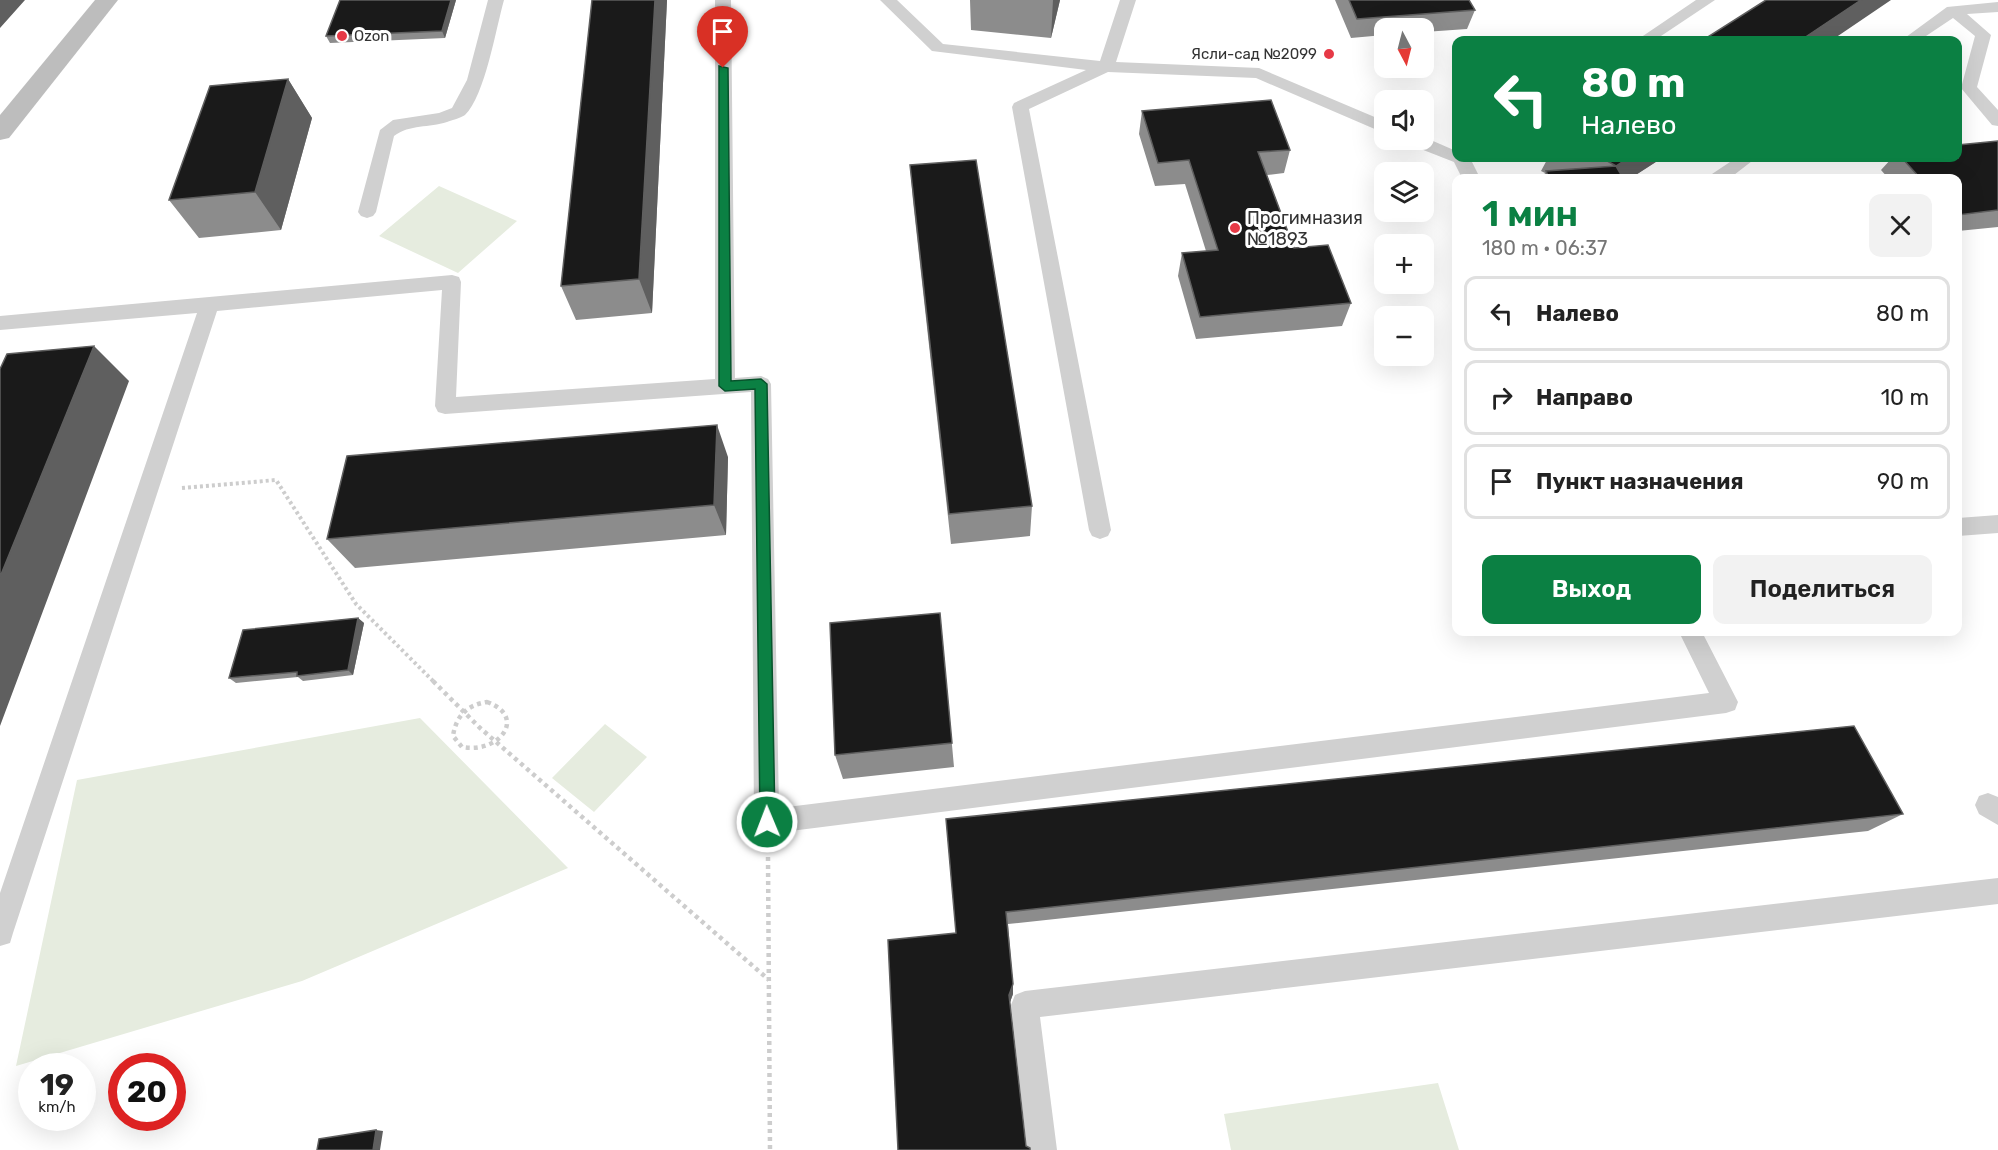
<!DOCTYPE html>
<html lang="ru">
<head>
<meta charset="utf-8">
<style>
	:root { --surface:#fff; --page:#f2f2f2; --text:#222; --muted:#767676; --line:#e0e0e0; --accent:#0b8043 }
	body { margin:0; font-family:Rubik,sans-serif; background:var(--page); color:var(--text); height:100vh; display:flex; flex-direction:column; font-size:22px; white-space:nowrap }
	* { box-sizing:border-box; margin:0 }
	p { font-size:20px; color:var(--muted) }
	.icon { flex:none; width:33px; height:33px; fill:none; stroke:currentColor; stroke-width:2; stroke-linecap:round; stroke-linejoin:round }
	.map { position:relative; flex:1; overflow:hidden }
	.details { position:absolute; left:1452px; top:174px; width:510px; height:462px; display:flex; flex-direction:column; background:var(--surface); border-radius:12px; box-shadow:0 6px 24px #0002 }
	.details>* { flex:none }
	.top-card { position:absolute; left:1452px; top:36px; width:510px; height:126px; border-radius:12px; box-shadow:0 6px 24px #0002; background:#0b8043; color:#fff; overflow:hidden }
	.needle { width:39px; rotate:173deg }
	.buttons { position:absolute; left:1374px; top:18px; display:grid; gap:12px }
	.buttons a { display:grid; place-items:center; width:60px; height:60px; border-radius:12px; background:var(--surface); box-shadow:0 6px 24px #0002; font-size:30px }
	.speed { position:absolute; left:18px; top:1053px; display:flex; gap:12px; font-size:30px; font-weight:700; text-align:center }
	.speed>* { display:grid; place-content:center; width:78px; height:78px; border-radius:50%; background:var(--surface); box-shadow:0 6px 24px #0002; line-height:1 }
	.speed small { font-size:15px; font-weight:400 }
	.speed .limit { border:9px solid #d22; background:#fff; color:#111 }
	.pin { position:absolute; display:grid; place-items:center; width:51px; height:51px; color:#fff; margin:-62px -26px; border-radius:50% 50% 50% 0; rotate:-45deg; box-shadow:0 0 6px #0007 }
	.pin .icon { rotate:45deg }
	.me { position:absolute; width:66px; margin:-33px; rotate:359deg; stroke-linejoin:round; filter:drop-shadow(0 0 4px #0008) }
	.turn { display:flex; align-items:center; gap:21px; height:126px; padding:0 30px; font-size:27px }
	.turn .icon { width:78px; height:78px; stroke-width:2.5 }
	.turn b { display:block; font-size:42px; line-height:51px }
	.round { display:grid; place-items:center; flex:none; width:63px; height:63px; border-radius:12px; background:var(--page) }
	.head { display:flex; align-items:center; justify-content:space-between; height:102px; padding:0 30px }
	h1 { font-size:36px; font-weight:600; line-height:45px; color:var(--accent) }
	.action { display:flex; gap:12px; margin-top:auto; padding:12px 30px }
	.action a { flex:1; height:69px; border-radius:12px; background:var(--accent); color:#fff; font-size:24px; font-weight:600; line-height:69px; text-align:center }
	.action a+a { background:var(--page); color:var(--text) }
	ul { padding:0; list-style:none }
	li { display:flex; align-items:center; gap:18px; height:75px; margin:0 12px 9px; padding:0 18px; border:3px solid var(--line); border-radius:12px }
	li div { flex:1 }
	li b { display:block; font-size:22px }
	li em { font-style:normal }
	.map>svg:first-child { display:block }
	.green { fill:#e6ecdf }
	.lines { fill:none; stroke-linecap:round; stroke-linejoin:round }
	.path-far1 { stroke:#cdcdcd; stroke-width:4; stroke-dasharray:3 3; stroke-linecap:butt }
	.path { stroke:#cdcdcd; stroke-width:4.5; stroke-dasharray:4 4; stroke-linecap:butt }
	.service { fill:#d0d0d0; fill-rule:evenodd }
	.secondary { fill:#bdbdbd; fill-rule:evenodd }
	.wall { fill:#8c8c8c }
	.shaded-wall { fill:#5f5f5f }
	.building { fill:#1a1a1a; stroke:#5f5f5f; stroke-width:1.5 }
	.route { fill:#0b8043; stroke:#07532c; stroke-width:1.5 }
	.poi-dot { fill:#e63946; stroke:#fff; stroke-width:2 }
	.labels { text-anchor:middle; dominant-baseline:central; stroke-width:6; stroke-linejoin:round; paint-order:stroke }
	.far-poi-label { font-size:15px; fill:#333; stroke:#fff; text-anchor:start }
	.poi-label { font-size:18px; fill:#333; stroke:#fff; text-anchor:start }
</style>
</head>
<body>
<div class="map">
<svg width="1998" height="1150" viewBox="0 0 1998 1150">
	<rect width="100%" height="100%" fill="#fff"/>
	<path class="green" d="M439 186 517 221 458 273 379 236Z
		M420 718 568 868 302 981 16 1066 77 780Z
		M605 724 647 757 594 812 552 778Z
		M1438 1083 1459 1150H1231L1224 1114Z"/>
	<g class="lines">
		<path class="path-far1" d="M182 488 276 480 356 604 434 682"/>
		<path class="path" d="M433 681 479 727 769 980
			M487 702C528 717 499 754 462 747L453 736C456 716 467 705 487 702Z
			M768 857 770 1150"/>
		<path class="service" d="M488 0H504C496 28 485 96 465 115 461 118 452 120 447 122 429 128 410 124 394 136L376 212 373 216 367 218 361 216 358 212 380 130 393 120 439 113 452 108 467 80Z
			M715 0H731L735 378 761 376 768 379 771 384 779 808 1709 693 1679 632H1702L1738 702 1735 710 1726 713 767 834 758 831 754 822 751 392 445 414 438 412 435 406 442 290 217 311 13 933 10 943 0 946V893L197 313 0 330V316L452 275 459 277 461 282 456 397 715 379Z
			M880 0H897L943 44 1100 61 1120 0H1136L1116 62 1259 68 1384 121V133L1256 78 1108 72 1029 109 1111 530 1108 536 1100 539 1092 536 1089 530 1012 107 1014 103 1086 70 932 51Z
			M1696 0H1715L1655 40H1637Z
			M1998 2V12L1967 14 1991 35 1977 87 1998 110V126L1992 125 1961 88 1975 36 1953 18 1920 40H1902L1947 7Z
			M1424 137 1456 151V158H1474L1472 162 1480 178H1462L1454 162 1408 144 1405 140H1424Z
			M1736 158H1756L1730 178H1709L1712 174Z
			M1998 515V533L1958 536V518Z
			M1988 793 1998 797V825L1979 814 1975 805 1979 796Z
			M1998 878V904L1040 1017 1057 1150H1027L1011 1005 1015 995 1025 991Z"/>
		<path class="secondary" d="M95 0H118L9 138 0 140V115Z"/>
	</g>
	<path class="wall" d="M340 0H456L445 38 330 43 326 36Z
		M592 0H667L652 313 576 320 561 286Z
		M970 0H1060L1051 38 971 30Z
		M1335 0H1469L1475 10 1467 29 1424 32V28H1384V35L1351 38Z
		M288 79 312 118 281 230 199 238 169 200Z
		M1142 111 1290 150 1284 173 1267 175 1294 248 1351 303 1342 326 1196 339 1178 276 1182 253 1206 251 1185 184 1155 186 1139 134Z
		M1998 141V227L1958 231V178H1888L1881 170 1892 158H1958Z
		M1548 158H1662L1631 178H1542L1545 173 1541 171Z
		M910 165 1032 506 1030 536 951 544 913 201Z
		M728 457 726 535 355 568 327 539Z
		M940 613 954 767 843 779 835 755Z
		M358 618 364 623 353 675 303 681 298 677 236 683 229 678Z
		M1903 814 1868 831 1008 924 1013 984V994L1010 1002 898 1150 956 933 946 819Z"/>
	<path class="shaded-wall" d="M0 0H25L0 28Z
		M451 0H456L445 38 442 31Z
		M655 0H667L652 313 639 279Z
		M1053 0H1060L1051 38Z
		M1861 0H1891L1832 40H1801Z
		M288 79 312 118 281 230 255 192Z
		M1628 158H1662L1631 178H1608L1616 166Z
		M94 346 129 381 0 726V577Z
		M717 425 728 457 726 535 714 505Z
		M358 618 364 623 353 675 348 670Z
		M1013 984V994L1009 1005V995Z
		M376 1130 383 1131 380 1150H373Z"/>
	<path class="building" d="M340 0H451L442 31 326 36Z
		M592 0H655L639 279 561 286Z
		M1349 0H1469L1475 10 1357 19Z
		M1766 0H1861L1801 40H1703Z
		M288 79 255 192 169 200 210 86Z
		M1271 100 1290 150 1258 152 1294 248 1328 245 1351 303 1200 317 1182 253 1218 250 1189 160 1158 163 1142 111Z
		M1998 141V210L1958 215V178H1920L1902 158H1958V145Z
		M1602 158H1628L1616 166Z
		M976 160 1032 506 949 514 910 165Z
		M1616 166 1623 178H1549L1546 171Z
		M94 346 0 577V369L7 354Z
		M717 425 714 505 327 539 347 456Z
		M940 613 952 743 835 755 830 623Z
		M358 618 348 670 297 676V672L229 678 243 630Z
		M1854 726 1903 814 1006 912 1013 984 1009 995 1026 1146 1030 1148V1150H898L888 940 956 933 946 819Z
		M376 1130 373 1150H317L319 1139Z"/>
	<path class="route" d="M719 66 728 68 731 381 761 379 767 384 775 822 773 827 767 830 762 827 760 822 755 389 725 391 719 386Z"/>
	<g class="poi-dot">
		<circle cx="342" cy="36" r="6"/>
		<circle cx="1329" cy="54" r="6"/>
		<circle cx="1235" cy="228" r="6"/>
	</g>
	<g class="labels">
		<g class="far-poi-label">
			<text x="354" y="36">Ozon</text>
			<text x="1317" y="54" text-anchor="end">Ясли-сад №2099</text>
		</g>
		<g class="poi-label">
			<text x="1247" y="218">Прогимназия<tspan x="1247" dy="21">№1893</tspan></text>
		</g>
	</g>
</svg>
<div class="buttons">
<a><svg class="needle" viewBox="-14 -14 28 28"><path d="M0-13l5 13h-10z" fill="#e53935"/><path d="M0 13l5-13h-10z" fill="#767676"/></svg></a>
<a><svg class="icon" aria-label="sound" viewBox="0 0 24 24"><path d="M4 9h4l5-4v14l-5-4H4zM17 9q2 3 0 6"/></svg></a>
<a><svg class="icon" aria-label="layers" viewBox="0 0 24 24"><path d="M12 4l9 5-9 5-9-5zM3 14l9 5 9-5"/></svg></a>
<a>+</a>
<a>−</a>
</div>
<div class="speed"><div>19<small>km/h</small></div><div class="limit">20</div></div>
<div class="pin" style="left:723px;top:68px;background:#d93025"><svg class="icon" aria-label="arrive" viewBox="0 0 24 24"><path d="M6 21V4h12l-3 4 3 4H6"/></svg></div>
<svg class="me" style="left:767px;top:822px" viewBox="-20 -20 40 40"><circle r="17" fill="#0b8043" stroke="#fff" stroke-width="3"/><path d="M0-11L8 9 0 5-8 9z" fill="#fff"/></svg>
<div class="top-card">
<div class="turn"><svg class="icon" aria-label="left" viewBox="0 0 24 24"><path d="M17 20v-9H6M10 6l-5 5 5 5"/></svg><div><b>80 m</b>Налево</div></div>
</div>
<section class="details">
<div class="head"><div><h1>1 мин</h1><p>180 m · 06:37</p></div><a class="round"><svg class="icon" aria-label="close" viewBox="0 0 24 24"><path d="M6 6l12 12M18 6L6 18"/></svg></a></div>
<ul>
<li><svg class="icon" aria-label="left" viewBox="0 0 24 24"><path d="M17 20v-9H6M10 6l-5 5 5 5"/></svg><div><b>Налево</b></div><em>80 m</em></li>
<li><svg class="icon" aria-label="right" viewBox="0 0 24 24"><path d="M7 20v-9h11M14 6l5 5-5 5"/></svg><div><b>Направо</b></div><em>10 m</em></li>
<li><svg class="icon" aria-label="arrive" viewBox="0 0 24 24"><path d="M6 21V4h12l-3 4 3 4H6"/></svg><div><b>Пункт назначения</b></div><em>90 m</em></li>
</ul>
<div class="action"><a>Выход</a><a>Поделиться</a></div>
</section>
</div>
</body>
</html>
